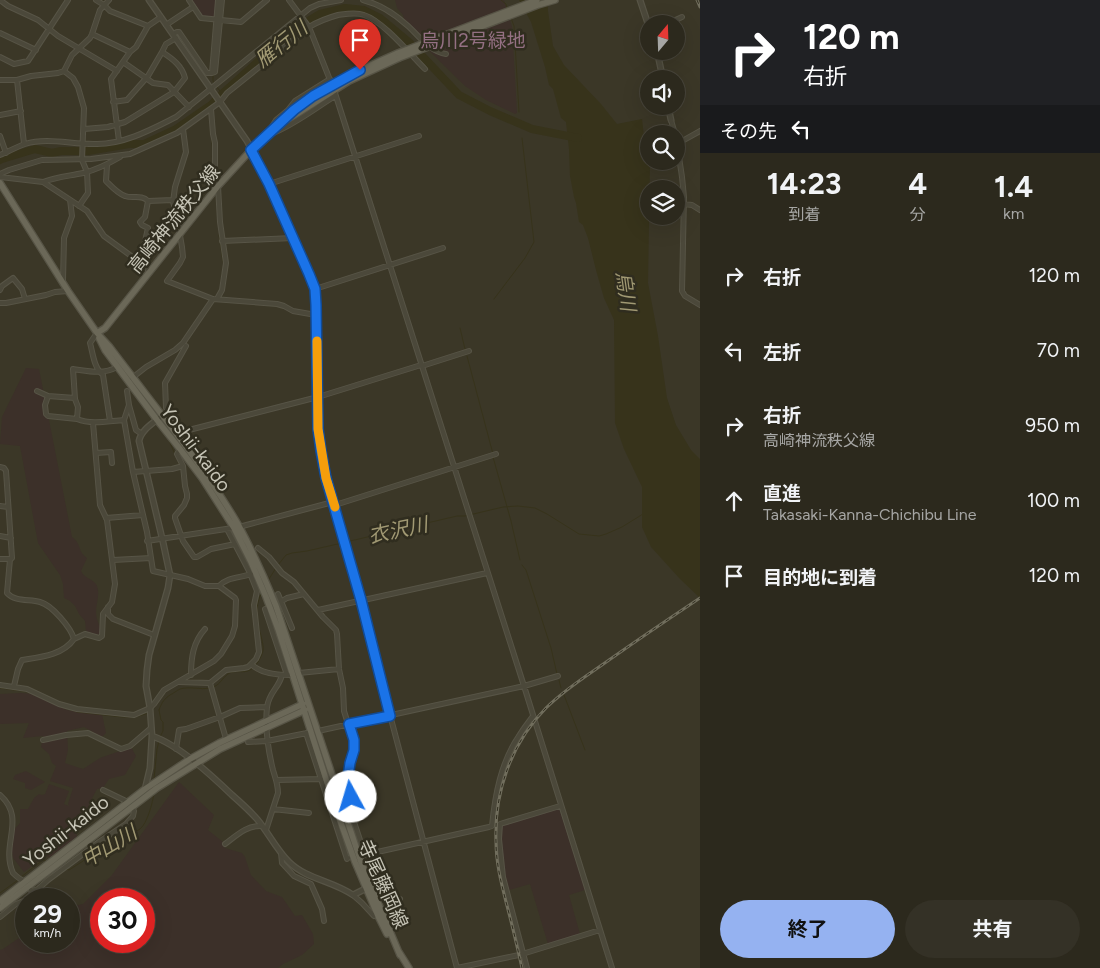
<!DOCTYPE html>
<html lang="ja">
<head>
<meta charset="utf-8">
<style>
	:root { --surface:#2c291d; --page:#343126; --text:#f1f3f6; --muted:#a6a6a4; --line:#48453b; --accent:#95b2f1 }
	body { margin:0; font-family:Figtree,"Noto Sans JP",sans-serif; background:var(--page); color:var(--text); height:100vh; display:flex; flex-direction:column; font-size:19px; white-space:nowrap }
	* { box-sizing:border-box; margin:0 }
	p { font-size:16px; color:var(--muted) }
	.icon { flex:none; width:28px; height:28px; fill:none; stroke:currentColor; stroke-width:2; stroke-linecap:round; stroke-linejoin:round }
	.map { position:relative; flex:1; overflow:hidden }
	.sheet { display:flex; flex-direction:column; background:var(--surface); width:400px }
	.sheet>* { flex:none }
	.banner { background:#202124; color:#fff; overflow:hidden }
	.needle { width:32px; rotate:19deg }
	.buttons { position:absolute; left:640px; top:15px; display:grid; gap:10px }
	.buttons a { display:grid; place-items:center; width:45px; height:45px; border-radius:50%; background:var(--surface); box-shadow:0 5px 20px #0002,0 0 0 1px var(--line); font-size:25px }
	.speed { position:absolute; left:15px; top:888px; display:flex; gap:10px; font-size:25px; font-weight:700; text-align:center }
	.speed>* { display:grid; place-content:center; width:65px; height:65px; border-radius:50%; background:var(--surface); box-shadow:0 5px 20px #0002,0 0 0 1px var(--line); line-height:1 }
	.speed small { font-size:12px; font-weight:400 }
	.speed .limit { border:8px solid #d22; background:#fff; color:#111 }
	.pin { position:absolute; display:grid; place-items:center; width:42px; height:42px; color:#fff; margin:-51px -21px; border-radius:50% 50% 50% 0; rotate:-45deg; box-shadow:0 0 5px #0007 }
	.pin .icon { rotate:45deg }
	.me { position:absolute; width:55px; margin:-28px; rotate:354deg; stroke-linejoin:round; filter:drop-shadow(0 0 4px #0008) }
	.turn { display:flex; align-items:center; gap:18px; height:105px; padding:0 20px; font-size:22px }
	.turn .icon { width:65px; height:65px; stroke-width:2.5 }
	.turn b { display:block; font-size:35px; line-height:42px }
	.then { display:flex; align-items:center; height:48px; padding:0 20px; background:#0003; gap:10px; font-size:19px }
	.eta { display:flex; justify-content:space-evenly; align-items:center; height:85px; text-align:center }
	.eta b { font-size:30px; font-weight:700; line-height:35px }
	.cta { display:flex; gap:10px; margin-top:auto; padding:10px 20px }
	.cta a { flex:1; height:58px; border-radius:30px; background:var(--accent); color:#111; font-size:20px; font-weight:700; line-height:58px; text-align:center }
	.cta a+a { background:var(--page); color:var(--text) }
	ul { padding:0; list-style:none }
	li { display:flex; align-items:center; gap:15px; height:75px; padding:0 20px }
	li div { flex:1 }
	li b { display:block; font-size:19px }
	li em { font-style:normal }
	main { display:flex; flex:1; min-height:0 }
	.map>svg:first-child { display:block }
	.green { fill:#3c3029; fill-rule:evenodd }
	.water { fill:#37331b }
	.lines { fill:none; stroke-linecap:round; stroke-linejoin:round }
	.stream { stroke:#37331b; stroke-width:1 }
	.river { stroke:#37331b; stroke-width:8 }
	.minor-casing { stroke:#575446; stroke-width:6 }
	.tertiary-casing { stroke:#575446; stroke-width:7 }
	.primary-casing { stroke:#575446; stroke-width:8 }
	.minor { stroke:#4b483a; stroke-width:4 }
	.tertiary { stroke:#4b483a; stroke-width:4.5 }
	.primary { stroke:#6b6858; stroke-width:5.5 }
	.rail-casing { stroke:#716e5d; stroke-width:3 }
	.rail { stroke:#302d1f; stroke-width:1; stroke-dasharray:4; stroke-linecap:butt }
	.primary-bridge-casing { stroke:#575446; stroke-width:8; stroke-linecap:butt }
	.primary-bridge { stroke:#6b6858; stroke-width:5.5 }
	.route-casing { stroke:#114b97; stroke-width:12 }
	.route { stroke:#1a73e8; stroke-width:9 }
	.slow { stroke:#f59e0b; stroke-width:9 }
	.labels { text-anchor:middle; dominant-baseline:central; stroke-width:5; stroke-linejoin:round; paint-order:stroke }
	.park-label { font-size:19px; fill:#947083; stroke:#302d1f }
	.street-label { font-size:19px; fill:#c6c4b6; stroke:#302d1f }
	.water-label { font-size:20px; font-style:italic; fill:#a19973; stroke:#302d1f }
</style>
</head>
<body>
<main>
<div class="map">
<svg width="700" height="968" viewBox="0 0 700 968">
	<rect width="100%" height="100%" fill="#3b3727"/>
	<path class="green" d="M192 0H217L215 16 214 17 203 16Z
		M395 0H504L512 27 517 113 515 114 486 100 465 86 406 28 403 15 397 8Z
		M26 368 39 369 72 537C74 539 76 540 77 542 81 549 79 552 87 558L81 571C84 578 91 578 96 584 101 593 96 603 96 612 96 622 102 627 101 635L94 634 86 631 85 621 79 614 75 606 70 601 64 598 63 584 60 575 38 543 20 446 0 444 2 417Z
		M21 693 32 694 67 710 102 714 106 733 102 737 84 727 67 731 68 750 65 763 83 769 100 758 131 747 136 756 125 775 109 779 103 788 97 789 89 804V812L100 817H92L76 828 77 837 50 857 45 856 24 872 13 858 11 847 14 830 20 823V809H28L34 798 39 794 42 795 45 794 49 784 69 791 64 804 69 806 68 804 73 788 50 781 56 766 52 763 49 754 41 747 43 736 23 738 29 723 0 724V694Z
		M26 771 45 782 31 790 25 788V783L13 779 15 775Z
		M179 782 214 815 208 830 223 842 225 848 242 853 245 857 251 875 266 891 282 897 295 916 302 915 313 934 314 944 302 955 283 964 278 968H0V950L3 949 19 938 26 940V941H69V907L83 904 112 875ZM101 899H144V941H101Z
		M559 808 585 890 569 895 580 934 548 944 530 884 509 890C503 869 501 850 501 828L503 824Z"/>
	<path class="water" d="M519 0H548V11L553 46 564 65 601 104 617 124 642 119 644 137 649 149 650 161 648 283 658 336 667 398 676 425 691 450 700 459V598L680 579 651 547 642 527V487L624 449 615 423 614 320 604 298 596 270 588 238 583 225 579 222 576 203 574 197 570 176 569 149 566 122 561 118 553 89 549 85 545 67 531 22Z"/>
	<g class="lines">
		<path class="stream" d="M501 0 506 4 507 9
			M219 7 220 0
			M511 18 514 26 519 112
			M213 73V81L214 83
			M217 87 222 94
			M211 135C214 149 211 164 214 179
			M219 235 223 262
			M221 283 222 274
			M494 299 525 258 534 242 522 138
			M460 328 465 349
			M191 334 214 301
			M467 356 493 454
			M163 384V392
			M164 412V401
			M168 438 180 466
			M493 457 511 521 520 560
			M175 523 172 517 176 511
			M346 542 457 516H465L503 507 518 506 535 508 547 514 579 534 599 536 606 534 622 527 643 514
			M278 565 286 555 292 553 307 551 342 543
			M522 565 526 570 551 648 557 674
			M267 582 276 568
			M559 680 561 688
			M0 688 29 692
			M564 695 585 750
			M62 707 77 712 122 717H135L149 713
			M159 710C162 702 164 699 170 695 174 693 176 691 180 689 190 686 200 690 210 688 220 686 221 679 228 674 235 669 243 674 250 670 256 667 261 658 263 651 264 647 262 641 261 636 257 622 254 606 262 592
			M159 710 161 720 163 722V731L160 737
			M154 779 157 749 159 741
			M66 869 69 870C87 860 102 845 121 835 127 832 135 833 140 829 147 824 153 802 154 793
			M21 877 43 860 48 862
			M0 893 18 880"/>
		<path class="river" d="M0 160 2 159 35 149 52 153 61 151H88L129 144H144L176 129 211 105 222 94 274 47 310 20 320 14 345 8 364 10 380 18 410 43 459 95 490 111 532 129 578 138"/>
		<g class="minor-casing">
			<path id="minor" d="M0 0 8 6 38 20 58 36 117 71
				M96 0 104 5 110 11 148 26
				M189 0 201 18 241 22 267 0
				M289 0 309 27 330 80
				M363 0C379 4 395 14 408 26 419 36 430 52 446 54
				M667 24 682 17
				M166 25 193 7
				M0 33 36 50
				M92 34 130 52
				M173 34 177 32H179L207 73H212
				M162 52 166 44 176 38
				M0 57 14 64 28 61 68 0
				M123 62 153 83 168 85 189 107
				M64 71 72 55 90 38 92 34 100 10 109 0
				M212 73 215 72 222 0
				M212 73 218 0
				M0 80H17L31 76 58 73 64 71 73 78 78 87 84 108 82 160 87 172 88 193 79 206
				M17 80 24 144
				M335 93 524 686 612 968
				M211 109 213 134 215 143V167L216 177 218 186 220 222 226 263 222 290 217 299
				M0 115 21 111
				M671 120 675 134
				M84 129 108 127 125 122 174 92 185 78C182 66 173 59 162 52L148 76 127 100 113 102
				M183 129 186 152 175 187 173 202 176 212 182 247 183 257 180 263 167 281 213 299 277 304 284 306 293 311 316 315
				M269 131 276 120 288 110 295 101 330 79
				M271 134C294 125 314 109 335 96
				M0 136 6 153
				M676 137 682 177 684 197 682 291 685 296 700 305
				M119 141 111 79 130 52 136 47 148 26 161 17
				M677 141 684 140 700 131
				M0 155C8 152 16 147 25 144 48 137 73 145 97 144 125 144 152 129 176 117L310 8 319 4 341 0
				M107 165 106 181C111 186 118 194 125 196 133 199 141 194 148 201L173 200
				M0 174 9 170 42 160 91 159 130 154 177 133 220 102 227 93 309 27C319 21 327 18 338 15 346 14 356 12 364 15 383 21 410 54 425 69
				M0 177 43 182 87 211 104 236 138 261 150 271
				M43 182C56 177 69 176 83 173 96 170 108 164 120 157
				M269 184 419 136
				M684 204 692 205 700 210
				M222 241 293 238
				M138 261 144 246 148 228 142 225 140 222 145 217 148 201
				M63 281 64 238 72 216 70 200
				M315 289 443 248
				M0 290 2 286 13 278 22 289 25 299
				M0 303H6L46 295 55 292 68 291
				M97 333 90 343C93 354 94 368 103 375L110 421
				M422 366 469 351
				M132 378 146 367 175 350 183 343 213 299
				M37 391 48 396 75 398
				M127 391 129 405
				M48 396 45 405 46 414 48 416 77 419
				M168 411 166 408 165 383 186 346
				M162 416 168 411 183 430 185 431 318 397 421 365
				M124 420 129 405 136 430 142 434
				M180 449 177 454 183 466 185 486 187 494V498L184 505 175 516V518L183 541 194 557H197L211 549 235 544
				M96 453 111 452 112 463
				M0 467 4 468 6 471 12 558 11 559H0
				M133 472 172 469 183 466
				M335 505 496 454
				M0 506 8 507
				M106 518 143 515
				M0 536 11 538
				M147 541 239 527 333 502 361 600 390 715 457 968 519 955 600 930
				M258 548 269 557 282 573 294 582 323 617 336 630 337 634 339 669 343 688 344 711 353 740 354 750 352 759 350 763 348 777 351 784 350 810 365 855
				M10 559 7 593C15 602 29 599 40 602 52 605 71 628 74 639 63 655 41 657 22 660L18 669 14 686
				M113 560 151 558
				M219 586C227 577 240 578 251 574
				M278 594 292 628
				M282 601 287 598 304 594
				M108 607V614L113 619 154 635
				M265 609 287 675
				M318 610 487 573
				M74 639 85 634 99 638 102 636 103 614 112 602 115 584 107 520 100 505 93 423
				M251 664C260 673 278 675 290 675
				M299 673 339 669
				M191 675C191 658 193 642 205 629
				M179 682 210 683 226 670 244 668 248 667 256 659 259 652 254 605 257 591 249 571 227 529
				M210 683 226 739
				M0 685 27 689 59 704 77 709 134 715 150 708 154 704 164 690 214 661 221 654 232 636 235 626 236 600 235 598 219 586H205L188 579 153 571 147 532 133 472 124 420C108 421 92 425 77 419L78 407 75 399 73 369C88 371 103 375 117 367
				M318 731 524 686 558 676
				M306 733 347 859 348 858
				M43 740 66 735 88 733 121 749 130 746 151 728
				M248 742 267 741 307 733
				M176 749 179 730 186 729 220 717 240 708 267 707
				M276 780 321 779
				M103 790 128 802
				M0 795C27 819 0 844 13 873 17 877 20 880 26 882
				M273 809 309 813
				M266 830 278 793C278 784 275 777 273 770 268 750 265 727 267 707 269 692 279 688 282 675
				M225 844C237 835 247 825 262 826
				M281 853 282 863 294 876 311 884 322 909 324 921
				M364 855 489 827 492 826C495 795 501 762 519 736 523 729 528 723 533 716
				M383 881 390 894 400 899
				M371 887 383 881V878L372 854
				M32 891 38 889 48 880 99 842 126 824 133 816 134 811 132 807
				M353 895 362 903 374 916
				M30 899 32 894 31 890
				M0 917 16 904 26 900
				M527 968 503 877 499 839 500 824 560 806"/>
		</g>
		<g class="tertiary-casing">
			<path id="tertiary" d="M149 0 247 141 269 184 309 274 315 289 316 305 318 429 327 478 333 502
				M640 0 649 27
				M657 51 663 79
				M668 106 671 120
				M152 736C179 745 211 775 232 795 240 802 249 810 257 819 268 832 276 849 289 862 306 879 333 881 353 895L367 888
				M145 789 150 768 152 736 150 708 146 686 147 670 149 655 168 588 170 575 163 542 139 441C141 430 153 423 162 416"/>
		</g>
		<g class="primary-casing">
			<path id="primary" d="M538 5 555 0
				M286 121 349 81 399 58
				M0 183 68 291 97 333 109 346C153 405 202 462 239 526 253 552 265 579 276 606L361 862 400 955
				M97 333 105 328 218 186 251 150 266 135 277 126 294 110 313 96 360 70 398 53
				M99 338 105 350 157 420 180 449 202 478 234 528 251 562 266 597 278 629 333 801 355 862 378 916 387 934
				M0 901 145 789 190 759 219 743 303 704
				M0 908 157 788 220 749 305 710
				M399 952 409 968"/>
		</g>
		<use href="#minor" class="minor"/>
		<use href="#tertiary" class="tertiary"/>
		<use href="#primary" class="primary"/>
		<g class="rail-casing">
			<path id="rail" d="M697 0 700 7
				M522 968C517 946 512 924 506 902 501 882 496 863 496 842 494 793 511 743 546 708 565 689 588 675 609 660 639 639 670 618 700 598"/>
		</g>
		<use href="#rail" class="rail"/>
		<g class="primary-bridge-casing">
			<path id="primary-bridge" d="M398 53 537 0
				M399 58 538 5"/>
		</g>
		<use href="#primary-bridge" class="primary-bridge"/>
	</g>
	<g class="lines">
		<g class="route-casing">
			<path id="route" d="M351 797V784L348 777 350 763 354 750V740L349 724 390 716 361 600 326 478 321 451 318 429 316 305 315 289 309 274 269 184 251 150 294 110 313 96 360 70"/>
		</g>
		<use href="#route" class="route"/>
		<path class="slow" d="M317 341 318 429 326 478 335 507"/>
	</g>
	<g class="labels">
		<g class="park-label">
			<text x="473" y="40">烏川2号緑地</text>
		</g>
		<g class="street-label">
			<text transform="translate(174 219) rotate(-51)">高崎神流秩父線</text>
			<text transform="translate(196 448) rotate(53)">Yoshii-kaido</text>
			<text transform="translate(66 831) rotate(-38)">Yoshii-kaido</text>
			<text transform="translate(383 884) rotate(66)">寺尾藤岡線</text>
		</g>
		<g class="water-label">
			<text transform="translate(281 44) rotate(-39)">雁行川</text>
			<text transform="translate(626 291) rotate(82)">烏川</text>
			<text transform="translate(398 530) rotate(-12)">衣沢川</text>
			<text transform="translate(109 846) rotate(-31)">中山川</text>
		</g>
	</g>
</svg>
<div class="buttons">
<a><svg class="needle" viewBox="-14 -14 28 28"><path d="M0-13l5 13h-10z" fill="#e53935"/><path d="M0 13l5-13h-10z" fill="#a6a6a4"/></svg></a>
<a><svg class="icon" aria-label="sound" viewBox="0 0 24 24"><path d="M4 9h4l5-4v14l-5-4H4zM17 9q2 3 0 6"/></svg></a>
<a><svg class="icon" aria-label="search" viewBox="0 0 24 24"><circle cx="10" cy="10" r="6"/><path d="M15 15l6 6"/></svg></a>
<a><svg class="icon" aria-label="layers" viewBox="0 0 24 24"><path d="M12 4l9 5-9 5-9-5zM3 14l9 5 9-5"/></svg></a>
</div>
<div class="speed"><div>29<small>km/h</small></div><div class="limit">30</div></div>
<div class="pin" style="left:360px;top:70px;background:#d93025"><svg class="icon" aria-label="arrive" viewBox="0 0 24 24"><path d="M6 21V4h12l-3 4 3 4H6"/></svg></div>
<svg class="me" style="left:351px;top:797px" viewBox="-20 -20 40 40"><circle r="19" fill="#fff"/><path d="M0-13L10 11 0 6-10 11z" fill="#1a73e8"/></svg>
</div>
<section class="sheet">
<div class="banner">
<div class="turn"><svg class="icon" aria-label="right" viewBox="0 0 24 24"><path d="M7 20v-9h11M14 6l5 5-5 5"/></svg><div><b>120 m</b>右折</div></div>
<div class="then">その先<svg class="icon" aria-label="left" viewBox="0 0 24 24"><path d="M17 20v-9H6M10 6l-5 5 5 5"/></svg></div>
</div>
<div class="eta">
<div><b>14:23</b><p>到着</p></div>
<div><b>4</b><p>分</p></div>
<div><b>1.4</b><p>km</p></div>
</div>
<ul>
<li><svg class="icon" aria-label="right" viewBox="0 0 24 24"><path d="M7 20v-9h11M14 6l5 5-5 5"/></svg><div><b>右折</b></div><em>120 m</em></li>
<li><svg class="icon" aria-label="left" viewBox="0 0 24 24"><path d="M17 20v-9H6M10 6l-5 5 5 5"/></svg><div><b>左折</b></div><em>70 m</em></li>
<li><svg class="icon" aria-label="right" viewBox="0 0 24 24"><path d="M7 20v-9h11M14 6l5 5-5 5"/></svg><div><b>右折</b><p>高崎神流秩父線</p></div><em>950 m</em></li>
<li><svg class="icon" aria-label="ahead" viewBox="0 0 24 24"><path d="M12 20V5M6 11l6-6 6 6"/></svg><div><b>直進</b><p>Takasaki-Kanna-Chichibu Line</p></div><em>100 m</em></li>
<li><svg class="icon" aria-label="arrive" viewBox="0 0 24 24"><path d="M6 21V4h12l-3 4 3 4H6"/></svg><div><b>目的地に到着</b></div><em>120 m</em></li>
</ul>
<div class="cta"><a>終了</a><a>共有</a></div>
</section>
</main>
</body>
</html>
